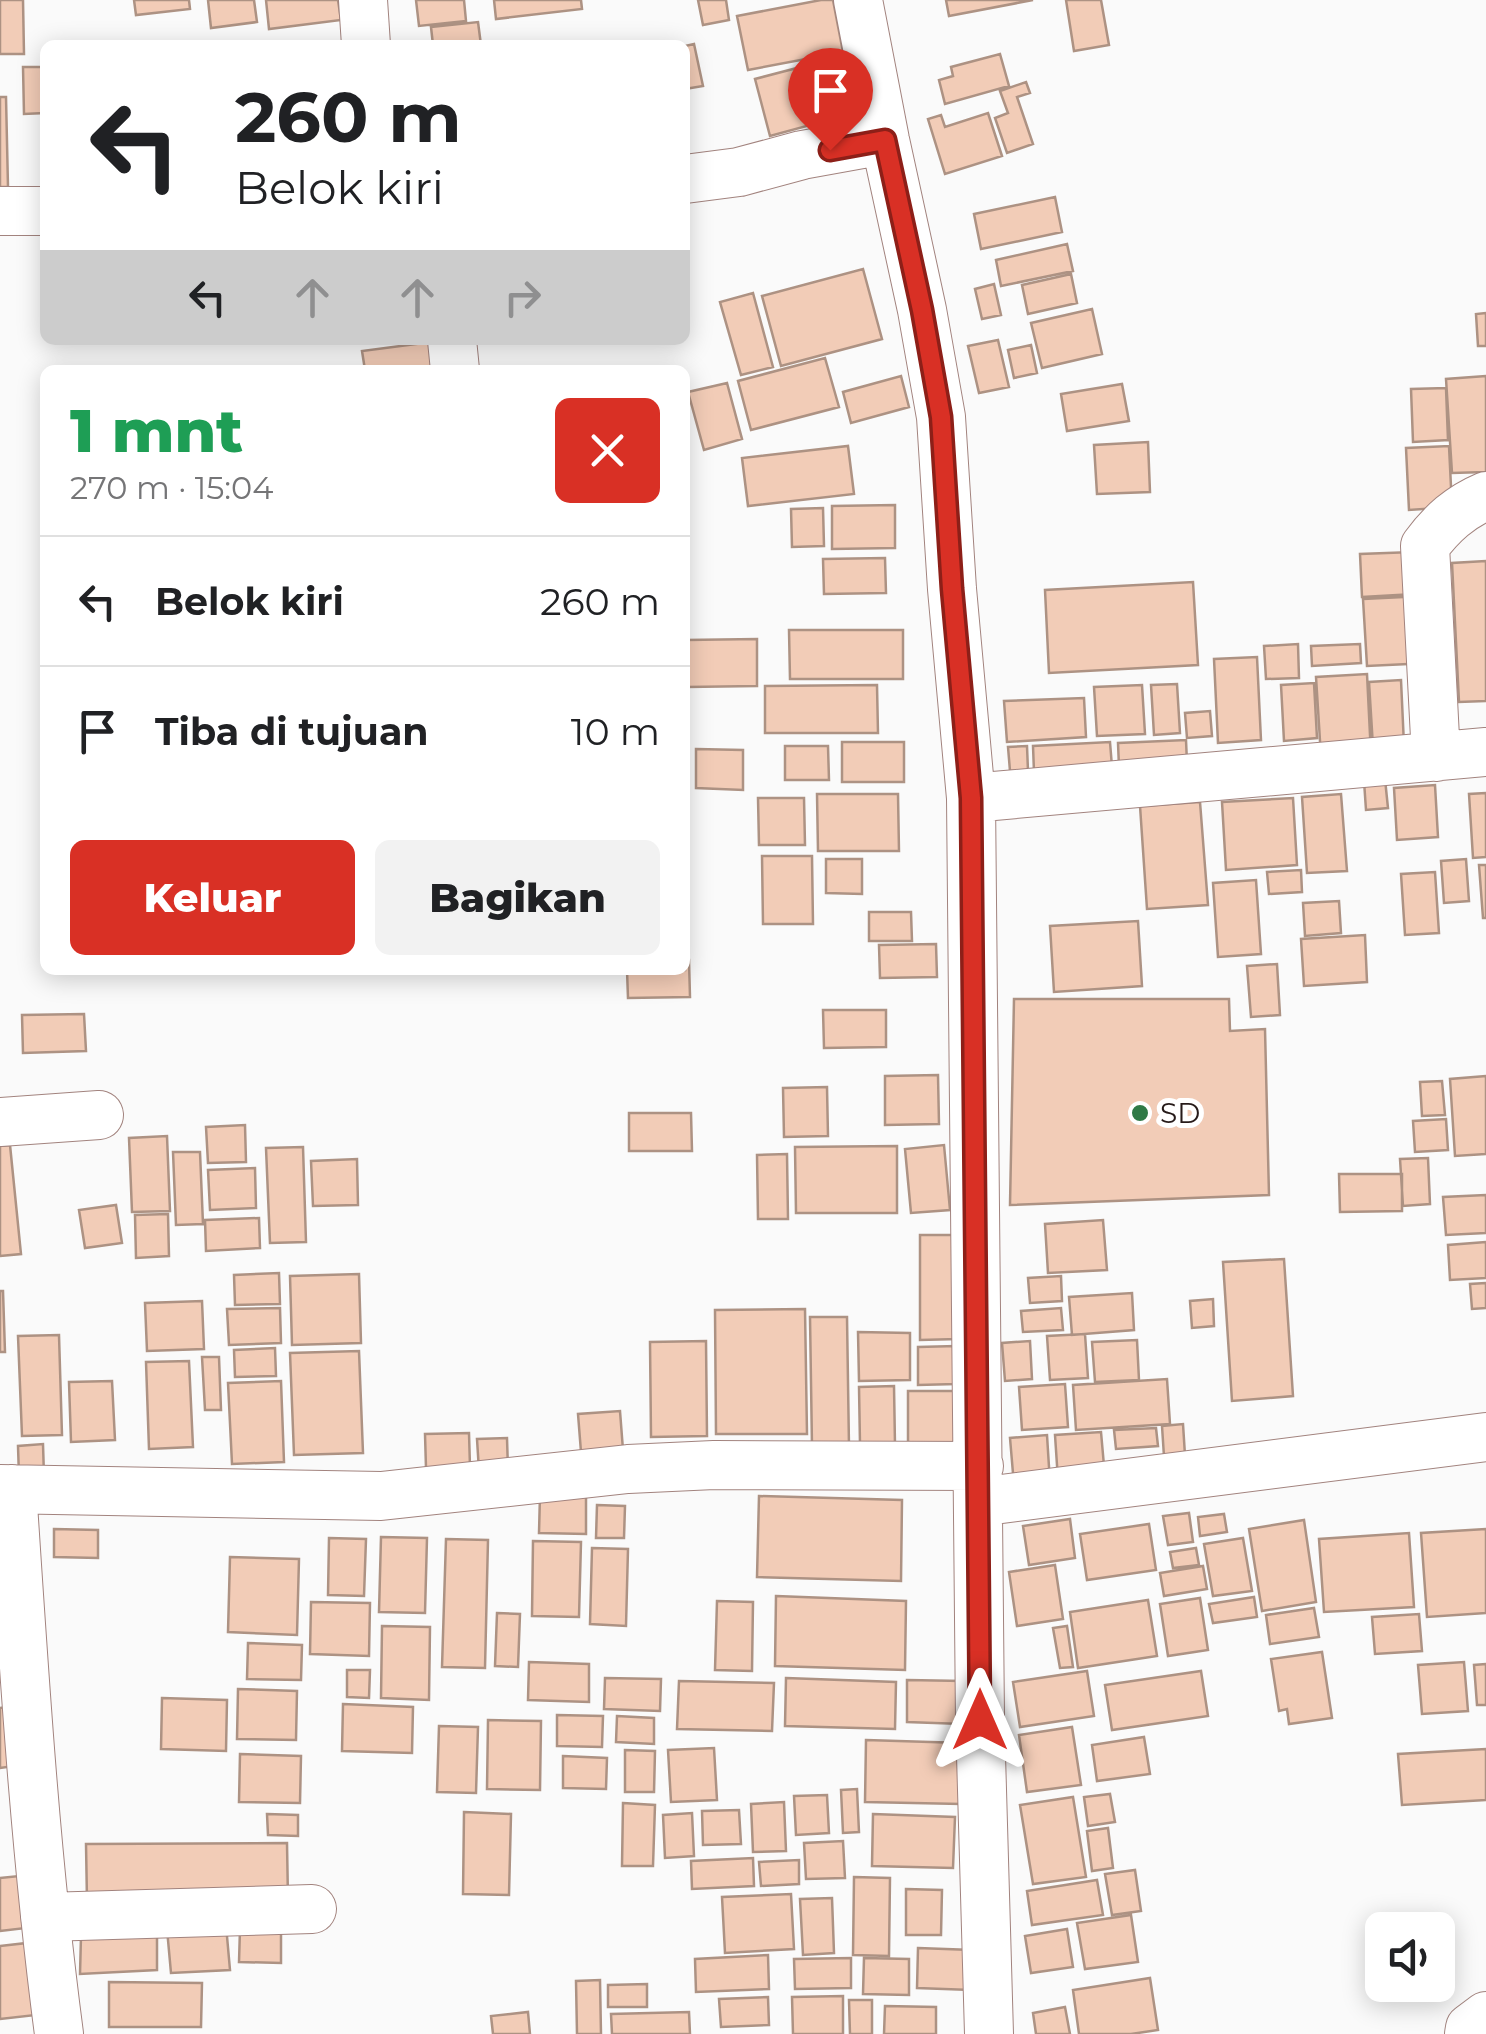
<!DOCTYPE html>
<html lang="id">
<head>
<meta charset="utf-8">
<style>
	:root { --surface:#fff; --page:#f2f2f2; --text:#202124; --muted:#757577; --line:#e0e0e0; --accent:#d93025 }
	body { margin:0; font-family:Montserrat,sans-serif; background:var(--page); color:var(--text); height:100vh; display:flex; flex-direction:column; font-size:38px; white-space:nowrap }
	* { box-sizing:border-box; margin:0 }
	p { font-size:32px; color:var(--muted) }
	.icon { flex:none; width:55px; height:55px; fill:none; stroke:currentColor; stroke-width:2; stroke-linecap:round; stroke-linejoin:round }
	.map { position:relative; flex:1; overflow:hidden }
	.panel { position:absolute; left:40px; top:365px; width:650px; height:610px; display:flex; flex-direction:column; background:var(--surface); border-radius:15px; box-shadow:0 5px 25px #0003 }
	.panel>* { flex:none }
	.top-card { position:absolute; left:40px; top:40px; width:650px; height:305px; border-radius:15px; box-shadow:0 5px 25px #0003; background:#fff; color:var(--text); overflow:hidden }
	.tools { position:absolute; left:1365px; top:1912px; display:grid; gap:20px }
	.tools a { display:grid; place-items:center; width:90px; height:90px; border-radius:15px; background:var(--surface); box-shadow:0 5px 25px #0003; font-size:50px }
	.pin { position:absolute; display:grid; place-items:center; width:85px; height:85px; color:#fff; margin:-102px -42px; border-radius:50% 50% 50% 0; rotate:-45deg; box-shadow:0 0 10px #0007 }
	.pin .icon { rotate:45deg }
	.me { position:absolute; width:110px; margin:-55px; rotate:0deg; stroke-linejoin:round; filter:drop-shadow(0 0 8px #0008) }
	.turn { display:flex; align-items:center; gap:35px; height:210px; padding:0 30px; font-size:45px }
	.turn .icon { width:130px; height:130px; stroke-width:2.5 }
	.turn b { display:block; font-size:70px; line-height:85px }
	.lanes { display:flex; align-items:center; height:95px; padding:0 30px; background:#0003; justify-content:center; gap:50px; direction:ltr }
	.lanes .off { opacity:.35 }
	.round { display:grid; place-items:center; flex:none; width:105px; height:105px; border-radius:15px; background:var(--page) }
	.summary { display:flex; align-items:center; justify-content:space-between; height:170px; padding:0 30px }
	h1 { font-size:60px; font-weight:800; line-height:75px; color:#1e9e55 }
	.action { display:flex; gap:20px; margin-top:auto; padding:20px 30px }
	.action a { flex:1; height:115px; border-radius:15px; background:var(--accent); color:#fff; font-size:40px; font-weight:800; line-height:115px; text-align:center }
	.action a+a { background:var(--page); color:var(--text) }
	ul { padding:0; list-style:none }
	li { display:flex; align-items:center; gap:30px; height:130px; padding:0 30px; border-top:2px solid var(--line) }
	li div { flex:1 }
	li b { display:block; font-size:38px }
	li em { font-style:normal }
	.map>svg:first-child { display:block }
	.building { fill:#f2ccb7; stroke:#ad9283; stroke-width:2.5 }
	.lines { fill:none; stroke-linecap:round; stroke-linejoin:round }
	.minor-casing { stroke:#a2837e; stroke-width:50 }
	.minor { stroke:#fff; stroke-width:48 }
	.route-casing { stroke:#8d1f18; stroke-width:25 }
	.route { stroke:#d93025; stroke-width:18 }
	.poi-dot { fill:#2f7946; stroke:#fff; stroke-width:4 }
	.labels { text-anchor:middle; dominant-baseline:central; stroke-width:10; stroke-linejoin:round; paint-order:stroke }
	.poi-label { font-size:28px; fill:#261a19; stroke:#fff; text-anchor:start }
</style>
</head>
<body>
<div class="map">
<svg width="1486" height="2034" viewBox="0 0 1486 2034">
	<rect width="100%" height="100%" fill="#fafafa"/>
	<path class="building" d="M0 0H23L24 54H0Z
		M134 0H189L190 9 136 15Z
		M208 0H254L257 22 211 28Z
		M266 0H338L341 20 269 29Z
		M416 0H464L466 21 419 26Z
		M494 0H581L582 9 496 19Z
		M698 0H726L729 20 703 25Z
		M821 0H833L843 52 748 70 737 16Z
		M946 0H1033L949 16Z
		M1066 0H1101L1109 45 1074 51Z
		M478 22 481 45H433L431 27Z
		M694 44 703 86 685 89V46Z
		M1000 54 1009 86 945 104 939 80 953 76 951 67Z
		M835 58 851 114 770 136 755 79Z
		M23 67H45V113L24 114Z
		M1026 82 1030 93 1017 97 1033 144 1007 153 995 118 1008 113 1000 91Z
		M0 97H6L8 187H0Z
		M988 113 1002 156 945 174 928 119 941 115 945 127Z
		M1055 197 1062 232 981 249 974 214Z
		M1067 244 1073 271 1001 286 996 260Z
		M863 269 882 339 781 366 762 296Z
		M1071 274 1077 303 1028 314 1022 285Z
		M994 284 1001 315 982 319 975 289Z
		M753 293 773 367 741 375 720 302Z
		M1092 309 1102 354 1042 368 1031 323Z
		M1486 313V346H1478L1476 314Z
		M998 340 1009 387 979 393 968 346Z
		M439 341 442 370H365L362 351Z
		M1031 345 1037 373 1014 378 1008 350Z
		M825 358 839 407 751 430 738 381Z
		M901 376 909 407 851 423 843 392Z
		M1486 376V472L1452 473 1446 379Z
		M727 383 742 439 704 450 688 392Z
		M1122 384 1129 421 1067 431 1061 394Z
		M1446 388 1448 440 1413 442 1411 389Z
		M1148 442 1150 492 1097 494 1094 445Z
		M848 446 854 494 748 506 742 458Z
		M1449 446 1452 507 1409 510 1406 448Z
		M895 505V548L832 549V506Z
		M823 508 824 546 792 547 791 509Z
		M1413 552 1415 594 1362 597 1360 554Z
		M885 558 886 593 824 594 823 559Z
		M1486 561V701L1459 702 1452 563Z
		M1193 582 1198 665 1049 673 1045 590Z
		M1424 596 1429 663 1367 666 1363 599Z
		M789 630H903V679H790Z
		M757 639V686L687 687 686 640Z
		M1298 644 1299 678 1266 679 1264 646Z
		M1360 644 1361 663 1312 666 1311 646Z
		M1257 657 1261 740 1218 743 1214 659Z
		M1367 674 1371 755 1321 757 1316 677Z
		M1401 680 1404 745 1373 747 1369 682Z
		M1314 683 1317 738 1284 741 1281 685Z
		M1177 684 1180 733 1154 735 1151 685Z
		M877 685 878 733H765V686Z
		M1142 685 1145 734 1097 736 1094 687Z
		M1084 698 1086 737 1007 742 1004 701Z
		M1210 711 1212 736 1187 738 1185 713Z
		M1186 740 1187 763 1119 767 1118 743Z
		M842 742H904V782H842Z
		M1110 742 1112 767 1034 772 1033 746Z
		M785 746H828L829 780H785Z
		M1027 746 1028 771H1010L1008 747Z
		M696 749 743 750V790L696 788Z
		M1385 779 1388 808 1366 810 1364 781Z
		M1435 785 1438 837 1397 840 1394 788Z
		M1486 793V857L1473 858 1469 794Z
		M817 794H898L899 851H818Z
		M1341 794 1347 871 1307 873 1302 797Z
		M758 798H804L805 845H759Z
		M1293 798 1297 865 1226 870 1222 802Z
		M1200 802 1208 905 1147 909 1140 806Z
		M762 856H812L813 924H763Z
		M826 859H862V894L826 893Z
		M1466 859 1469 901 1444 903 1441 861Z
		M1479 865H1486V918H1483Z
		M1301 870 1302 892 1269 894 1267 872Z
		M1435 872 1439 933 1405 935 1401 874Z
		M1256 880 1261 954 1218 957 1213 883Z
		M1339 901 1341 933 1305 936 1303 903Z
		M869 912H911L912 941H869Z
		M1138 921 1142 986 1054 992 1050 926Z
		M1365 935 1367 982 1304 986 1301 939Z
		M936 944 937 977 880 978 879 945Z
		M685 960H689L690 997 628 998 627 970H685Z
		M1277 964 1280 1015 1251 1017 1247 966Z
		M1014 999H1229L1230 1031 1265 1029 1269 1195 1010 1205Z
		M823 1010H886V1047L824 1048Z
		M84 1014 86 1051 23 1053 22 1015Z
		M938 1075 939 1124 885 1125V1076Z
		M1486 1076V1154L1455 1156 1450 1079Z
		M1442 1081 1445 1115 1422 1116 1420 1082Z
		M827 1087 828 1136 784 1137 783 1088Z
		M629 1113H691L692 1151H629Z
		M1446 1119 1448 1150 1415 1152 1413 1121Z
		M245 1125 246 1162 208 1163 206 1127Z
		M167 1136 170 1211 132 1212 129 1138Z
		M10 1145 21 1254 0 1256V1146Z
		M944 1145 950 1210 911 1213 905 1149Z
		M897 1146V1213H796L795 1147Z
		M303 1147 306 1242 270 1243 266 1148Z
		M173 1152H200L203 1224 176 1225Z
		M787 1154 788 1219H758L757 1155Z
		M1428 1158 1430 1204 1403 1206 1400 1159Z
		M357 1159 358 1205 313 1206 311 1161Z
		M255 1168 256 1208 210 1210 208 1170Z
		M1339 1174H1402V1211L1340 1212Z
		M1486 1195V1233L1446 1235 1443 1197Z
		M116 1205 122 1243 85 1248 79 1210Z
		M168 1214 169 1256 136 1258 135 1215Z
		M259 1218 260 1248 206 1251 205 1220Z
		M1103 1220 1107 1270 1048 1273 1045 1224Z
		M920 1235H957L958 1339 920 1340Z
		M1486 1242V1278L1450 1280 1448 1245Z
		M1284 1259 1293 1396 1232 1401 1223 1262Z
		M279 1273 280 1304 235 1305 234 1275Z
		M359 1274 361 1343 292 1345 290 1276Z
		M1061 1276 1062 1301 1030 1303 1028 1278Z
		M1486 1283V1308L1472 1309 1470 1284Z
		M0 1291H3L5 1352H0Z
		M1132 1293 1134 1330 1072 1335 1069 1297Z
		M1213 1299 1214 1326 1192 1328 1190 1301Z
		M202 1301 204 1349 147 1351 145 1303Z
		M280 1308 281 1343 229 1345 227 1309Z
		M1061 1308 1063 1330 1023 1332 1021 1311Z
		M805 1309 807 1434H716L715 1310Z
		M810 1317H847L849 1447H812Z
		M858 1332 910 1333V1380L859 1381Z
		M1085 1334 1088 1378 1050 1380 1047 1336Z
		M59 1335 62 1435 22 1436 18 1336Z
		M1137 1340 1139 1380 1095 1382 1092 1342Z
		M706 1341 707 1436 651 1437 650 1342Z
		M1030 1341 1032 1379 1005 1381 1002 1343Z
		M956 1346V1384L918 1385V1347Z
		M275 1348 276 1376 235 1377 234 1350Z
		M359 1351 363 1453 294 1455 290 1353Z
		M202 1357H219L221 1410H205Z
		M189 1361 193 1447 149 1449 146 1362Z
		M1167 1379 1170 1424 1076 1430 1073 1385Z
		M112 1381 115 1440 71 1442 69 1382Z
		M281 1381 284 1462 232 1464 228 1383Z
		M1065 1384 1068 1427 1022 1430 1019 1387Z
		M894 1386 895 1445 860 1444 859 1387Z
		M908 1391H955L956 1444 908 1445Z
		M620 1411 623 1450 581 1452 578 1414Z
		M1183 1424 1186 1471 1165 1472 1162 1426Z
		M1156 1428 1158 1446 1116 1449 1114 1430Z
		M1101 1432 1105 1477 1058 1480 1055 1435Z
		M469 1433 470 1467 426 1468 425 1434Z
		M1047 1435 1050 1483 1014 1485 1010 1438Z
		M507 1438 508 1470 479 1471 477 1439Z
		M43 1444 44 1476 19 1477 18 1446Z
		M540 1495 586 1496V1534L539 1533Z
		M759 1496 902 1500 901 1581 757 1577Z
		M597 1505 625 1506 624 1538H596Z
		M1189 1513 1193 1542 1168 1545 1163 1516Z
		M1224 1514 1227 1532 1200 1536 1198 1517Z
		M1070 1519 1075 1558 1029 1565 1023 1526Z
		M1304 1520 1316 1602 1262 1611 1249 1529Z
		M1149 1524 1156 1570 1087 1580 1080 1534Z
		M54 1529 98 1530V1558L54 1557Z
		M1486 1529V1613L1427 1617 1421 1533Z
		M1409 1533 1414 1607 1324 1612 1319 1539Z
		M381 1537 427 1538 425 1613 379 1612Z
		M329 1538 366 1539 364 1596 328 1595Z
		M1243 1538 1252 1591 1213 1596 1204 1544Z
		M446 1539 488 1540 485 1668 442 1667Z
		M533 1541 581 1542 579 1617 532 1616Z
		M592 1548 628 1549 626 1626 590 1624Z
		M1196 1548 1199 1565 1173 1568 1170 1552Z
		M230 1557 299 1559 297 1635 228 1632Z
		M1055 1565 1063 1619 1017 1626 1009 1572Z
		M1203 1566 1207 1589 1164 1596 1160 1573Z
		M776 1596 906 1601 905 1670 775 1666Z
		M1254 1597 1257 1617 1213 1623 1209 1604Z
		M1200 1598 1208 1650 1168 1656 1160 1604Z
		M1148 1600 1157 1656 1078 1668 1070 1612Z
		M717 1601 753 1602 752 1671 715 1670Z
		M311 1602 370 1603 369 1656 310 1654Z
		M1314 1608 1319 1637 1270 1644 1266 1615Z
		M497 1613 520 1614 518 1667 495 1666Z
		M1419 1614 1422 1651 1375 1654 1372 1617Z
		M382 1626 430 1627 429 1700 381 1698Z
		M1067 1626 1073 1667 1060 1668 1053 1628Z
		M248 1643 302 1645 301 1680 247 1679Z
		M1322 1652 1332 1718 1289 1724 1287 1709 1279 1711 1271 1659Z
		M529 1662 589 1664V1702L528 1700Z
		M1464 1662 1468 1711 1422 1714 1418 1665Z
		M1486 1664V1705H1477L1474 1665Z
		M347 1670H370L369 1698 347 1697Z
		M1087 1671 1094 1716 1020 1727 1013 1682Z
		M1201 1671 1208 1716 1112 1730 1105 1685Z
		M605 1678 661 1679 660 1711 604 1709Z
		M786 1678 896 1682 895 1729 785 1726Z
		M907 1680 963 1681 962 1724 907 1722Z
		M679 1681 774 1683 772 1731 677 1729Z
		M238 1689 297 1691 296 1740 237 1739Z
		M162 1698 227 1700 226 1751 161 1749Z
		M343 1704 413 1707 412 1753 342 1751Z
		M13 1706 21 1765 0 1768V1708Z
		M557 1715 603 1716 602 1747 557 1746Z
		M617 1716 654 1718V1744L616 1742Z
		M488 1720 541 1721 540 1790 487 1789Z
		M439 1726 478 1727 476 1793 437 1792Z
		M1072 1727 1081 1785 1027 1792 1019 1735Z
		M1144 1737 1150 1774 1097 1781 1092 1745Z
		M866 1740 962 1743 961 1804 865 1802Z
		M714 1748 717 1800 671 1802 668 1750Z
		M1486 1749V1800L1402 1805 1398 1754Z
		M625 1750 655 1751 654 1792H625Z
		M240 1754 301 1756 300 1803 239 1802Z
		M563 1756 607 1758 606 1789 563 1788Z
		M857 1789 859 1832 843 1833 841 1790Z
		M1110 1794 1115 1822 1088 1826 1084 1797Z
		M827 1795 829 1833 796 1835 794 1796Z
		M1073 1797 1086 1877 1033 1884 1020 1805Z
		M784 1802 786 1851 753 1852 751 1804Z
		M623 1803 655 1805 653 1866H622Z
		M739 1810 741 1844 703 1845 702 1811Z
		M464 1812 511 1814 509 1895 463 1894Z
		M692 1813 694 1856 665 1858 663 1815Z
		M267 1814 298 1815V1836L268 1835Z
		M873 1814 955 1817 953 1868 872 1866Z
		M1108 1828 1113 1868 1092 1871 1087 1831Z
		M843 1841 845 1878 806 1879 804 1843Z
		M287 1843 288 1900 87 1901 86 1844Z
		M753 1858 754 1886 692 1889 691 1861Z
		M799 1860V1884L761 1886 759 1862Z
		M1135 1870 1141 1911 1112 1915 1105 1874Z
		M19 1876 26 1928 0 1931V1878Z
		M854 1877 890 1878 889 1956 853 1955Z
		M1097 1880 1103 1915 1032 1925 1027 1891Z
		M906 1889 942 1890 941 1935H906Z
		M791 1894 794 1949 725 1953 722 1897Z
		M832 1898 834 1953 803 1955 800 1899Z
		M1131 1915 1138 1962 1085 1969 1077 1923Z
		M226 1925 230 1970 171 1973 167 1929Z
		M240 1929 281 1930V1963L239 1962Z
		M1067 1929 1073 1967 1031 1973 1025 1936Z
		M157 1933V1970L80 1974 81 1936Z
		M27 1943 36 2015 0 2019V1946Z
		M918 1948 972 1950 971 1990 917 1988Z
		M768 1955 769 1989 696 1992 695 1959Z
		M851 1958V1988L795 1989 794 1959Z
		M864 1958 909 1959V1995L863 1994Z
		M1150 1978 1158 2030 1131 2034H1079L1073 1990Z
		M600 1980 601 2034H577L576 1981Z
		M109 1982 202 1983 201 2027H109Z
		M647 1984V2007H608V1985Z
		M843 1996V2034H793L792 1997Z
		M768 1997 769 2025 721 2027 719 1999Z
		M849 2000H872V2034H850Z
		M885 2006 936 2007V2034H884Z
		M1065 2007 1070 2034H1036L1033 2013Z
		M528 2012 530 2034H493L491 2016Z
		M689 2012 690 2034H612L611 2014Z"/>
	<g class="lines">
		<g class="minor-casing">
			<path id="minor" d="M363 0 366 45
				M858 0 885 140 922 310 941 417 952 589 971 798 980 1720 989 2034
				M685 179 739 172 802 155 885 140
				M0 211H45
				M452 340 455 370
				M1436 757 1425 546C1442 523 1460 507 1486 496
				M971 798 1486 752
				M0 1122 99 1115
				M0 1489 381 1496 628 1469 714 1465 979 1466
				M12 1489C24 1671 35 1853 59 2034
				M978 1502 1486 1437
				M45 1917 312 1909
				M1469 2034 1470 2028 1486 2016"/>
		</g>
		<use href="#minor" class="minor"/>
	</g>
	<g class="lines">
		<g class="route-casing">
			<path id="route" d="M830 150 885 140 922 310 941 417 952 589 971 798 980 1720"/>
		</g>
		<use href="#route" class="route"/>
	</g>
	<circle class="poi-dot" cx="1140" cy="1113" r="10"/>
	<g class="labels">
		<g class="poi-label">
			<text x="1160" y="1113">SD</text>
		</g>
	</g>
</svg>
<div class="tools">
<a><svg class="icon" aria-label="sound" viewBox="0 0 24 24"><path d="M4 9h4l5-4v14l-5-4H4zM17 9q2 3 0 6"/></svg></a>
</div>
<div class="pin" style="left:830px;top:150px;background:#d93025"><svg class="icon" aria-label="arrive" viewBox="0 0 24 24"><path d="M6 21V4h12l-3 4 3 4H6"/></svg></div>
<svg class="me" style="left:980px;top:1720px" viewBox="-20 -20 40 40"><path d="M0-17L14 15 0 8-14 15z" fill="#d93025" stroke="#fff" stroke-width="4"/></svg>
<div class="top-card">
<div class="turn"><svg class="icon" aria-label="left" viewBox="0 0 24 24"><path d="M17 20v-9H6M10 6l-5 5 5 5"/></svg><div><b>260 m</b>Belok kiri</div></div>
<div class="lanes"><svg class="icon" aria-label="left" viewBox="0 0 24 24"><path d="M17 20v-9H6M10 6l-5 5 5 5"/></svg><svg class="icon off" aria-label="ahead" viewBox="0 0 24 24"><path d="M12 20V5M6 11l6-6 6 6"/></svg><svg class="icon off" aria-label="ahead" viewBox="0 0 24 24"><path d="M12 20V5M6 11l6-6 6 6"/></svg><svg class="icon off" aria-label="right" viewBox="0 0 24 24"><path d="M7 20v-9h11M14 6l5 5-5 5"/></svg></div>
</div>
<section class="panel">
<div class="summary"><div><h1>1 mnt</h1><p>270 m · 15:04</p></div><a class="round" style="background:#d93025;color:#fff"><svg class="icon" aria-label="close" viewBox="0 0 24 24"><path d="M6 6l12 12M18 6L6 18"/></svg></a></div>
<ul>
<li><svg class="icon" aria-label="left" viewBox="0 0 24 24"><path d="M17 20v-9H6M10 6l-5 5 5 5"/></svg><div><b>Belok kiri</b></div><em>260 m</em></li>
<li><svg class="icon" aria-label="arrive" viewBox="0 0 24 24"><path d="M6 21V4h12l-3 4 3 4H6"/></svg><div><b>Tiba di tujuan</b></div><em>10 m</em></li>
</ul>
<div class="action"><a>Keluar</a><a>Bagikan</a></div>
</section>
</div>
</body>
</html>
